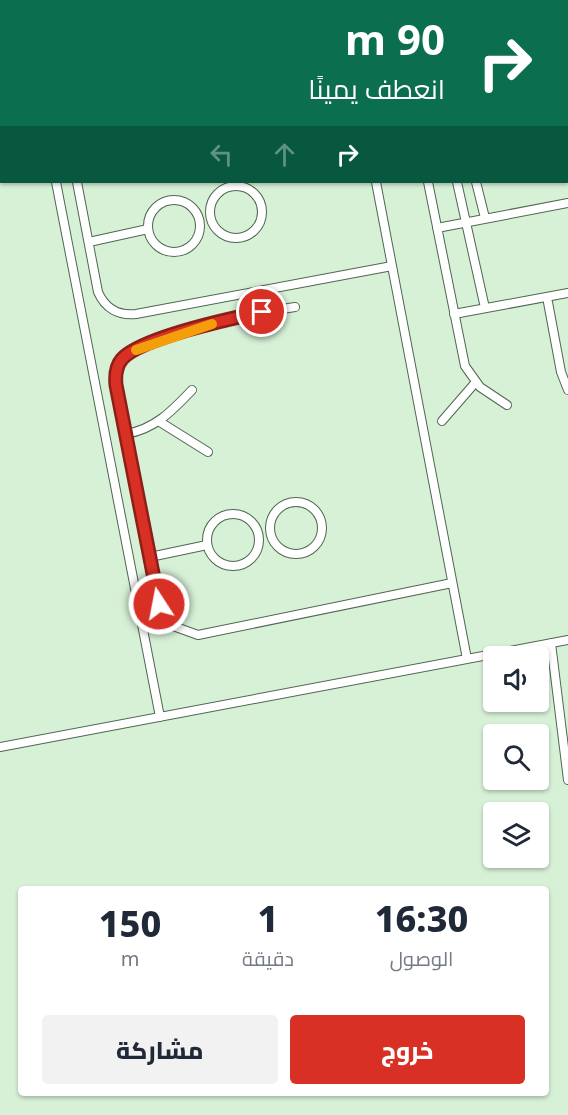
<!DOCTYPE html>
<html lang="ar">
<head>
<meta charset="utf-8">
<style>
	:root { --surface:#fff; --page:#f2f2f3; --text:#1f2937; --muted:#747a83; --accent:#d93025 }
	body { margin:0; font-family:"Noto Sans",Cairo,sans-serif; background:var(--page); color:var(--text); direction:rtl; height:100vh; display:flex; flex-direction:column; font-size:22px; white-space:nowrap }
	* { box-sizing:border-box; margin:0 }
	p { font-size:20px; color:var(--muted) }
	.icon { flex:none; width:33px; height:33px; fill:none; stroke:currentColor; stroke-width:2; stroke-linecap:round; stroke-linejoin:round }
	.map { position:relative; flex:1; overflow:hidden; direction:ltr }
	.drawer { position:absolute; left:18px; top:886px; width:531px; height:210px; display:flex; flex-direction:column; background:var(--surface); border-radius:6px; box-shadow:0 2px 4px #0004; direction:rtl }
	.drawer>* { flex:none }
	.banner { position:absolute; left:0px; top:0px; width:568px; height:183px; box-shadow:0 2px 4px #0004; direction:rtl; background:#0b6e4f; color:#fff; overflow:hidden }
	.controls { position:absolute; left:483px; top:646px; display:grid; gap:12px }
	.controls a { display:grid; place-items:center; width:66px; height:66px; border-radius:6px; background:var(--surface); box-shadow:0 2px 4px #0004; font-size:30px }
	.pin { position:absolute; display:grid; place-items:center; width:51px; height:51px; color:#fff; margin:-26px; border:3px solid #fff; border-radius:50%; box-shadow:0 2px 6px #0007 }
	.me { position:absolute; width:66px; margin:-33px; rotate:349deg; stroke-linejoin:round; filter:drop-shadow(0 0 4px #0008) }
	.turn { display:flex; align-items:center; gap:21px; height:126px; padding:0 24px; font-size:27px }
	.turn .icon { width:78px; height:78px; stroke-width:2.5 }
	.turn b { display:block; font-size:42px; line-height:51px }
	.lanes { display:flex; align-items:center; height:57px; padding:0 24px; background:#0003; justify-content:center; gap:30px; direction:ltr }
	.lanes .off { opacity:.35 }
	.eta { display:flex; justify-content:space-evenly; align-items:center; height:102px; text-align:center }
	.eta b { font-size:36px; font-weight:800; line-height:42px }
	.cta { display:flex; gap:12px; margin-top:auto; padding:12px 24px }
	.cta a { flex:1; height:69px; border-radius:6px; background:var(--accent); color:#fff; font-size:24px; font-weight:800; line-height:69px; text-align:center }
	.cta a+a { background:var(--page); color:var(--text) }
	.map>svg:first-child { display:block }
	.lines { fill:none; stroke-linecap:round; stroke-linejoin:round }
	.service-casing { stroke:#4f6650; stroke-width:10 }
	.service { stroke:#fff; stroke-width:8 }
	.route-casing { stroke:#8d1f18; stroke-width:15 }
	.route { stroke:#d93025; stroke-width:10 }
	.slow { stroke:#f59e0b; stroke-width:10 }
</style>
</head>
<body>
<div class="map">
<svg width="568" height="1115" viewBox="0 0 568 1115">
	<rect width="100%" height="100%" fill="#d7f1d7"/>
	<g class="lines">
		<g class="service-casing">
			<path id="service" d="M21 0 22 2
				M341 0V2
				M391 0V2
				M417 0V2
				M560 0V2
				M160 2 166 0
				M567 37 568 42
				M567 98H568
				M56 182 160 717
				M77 182 98 292C105 308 118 316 136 314L392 266
				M376 182 467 659
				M428 182 465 366 480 387 507 405
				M457 182 485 308
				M476 182 485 218
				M210 212a26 26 0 1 1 52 0a26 26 0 1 1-52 0Z
				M148 226a26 26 0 1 1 52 0a26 26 0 1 1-52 0Z
				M437 228 568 203
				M89 242 148 229
				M547 297 561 372 568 390
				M295 307C255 313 143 332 119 364L116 385 162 613 173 626 198 635 452 583
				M454 314 568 293
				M442 421 475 383
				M160 422 208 452
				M126 434C155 429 172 411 192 390
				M270 528a26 26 0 1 1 52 0a26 26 0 1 1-52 0Z
				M207 540a26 26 0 1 1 52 0a26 26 0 1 1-52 0Z
				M150 557 207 545
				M551 643 568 780
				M0 747 568 640"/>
		</g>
		<use href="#service" class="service"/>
	</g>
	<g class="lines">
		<g class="route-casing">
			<path id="route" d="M159 604 116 385C115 375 116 366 122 359 141 338 233 318 262 312"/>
		</g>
		<use href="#route" class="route"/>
		<path class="slow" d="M136 350 212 324"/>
	</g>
</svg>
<div class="controls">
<a><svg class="icon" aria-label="sound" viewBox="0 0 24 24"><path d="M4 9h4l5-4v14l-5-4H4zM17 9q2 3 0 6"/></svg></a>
<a><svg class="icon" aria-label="search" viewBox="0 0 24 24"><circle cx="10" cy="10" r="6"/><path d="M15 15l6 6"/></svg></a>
<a><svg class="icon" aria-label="layers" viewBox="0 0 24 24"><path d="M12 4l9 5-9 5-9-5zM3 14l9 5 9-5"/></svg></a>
</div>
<div class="pin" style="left:262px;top:312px;background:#d93025"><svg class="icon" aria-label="arrive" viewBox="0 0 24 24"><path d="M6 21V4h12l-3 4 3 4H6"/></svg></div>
<svg class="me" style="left:159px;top:604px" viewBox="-20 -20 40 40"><circle r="17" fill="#d93025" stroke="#fff" stroke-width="3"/><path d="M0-11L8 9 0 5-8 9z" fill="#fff"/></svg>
<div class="banner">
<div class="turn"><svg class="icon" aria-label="right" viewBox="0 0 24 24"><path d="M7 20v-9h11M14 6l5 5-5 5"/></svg><div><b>90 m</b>انعطف يمينًا</div></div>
<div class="lanes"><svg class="icon off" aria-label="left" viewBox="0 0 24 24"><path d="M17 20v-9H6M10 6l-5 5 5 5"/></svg><svg class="icon off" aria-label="ahead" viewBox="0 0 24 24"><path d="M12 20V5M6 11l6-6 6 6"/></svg><svg class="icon" aria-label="right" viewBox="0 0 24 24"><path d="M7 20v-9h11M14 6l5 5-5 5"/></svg></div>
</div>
<section class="drawer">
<div class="eta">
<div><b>16:30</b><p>الوصول</p></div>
<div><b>1</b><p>دقيقة</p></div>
<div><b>150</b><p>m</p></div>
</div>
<div class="cta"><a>خروج</a><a>مشاركة</a></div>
</section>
</div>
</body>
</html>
